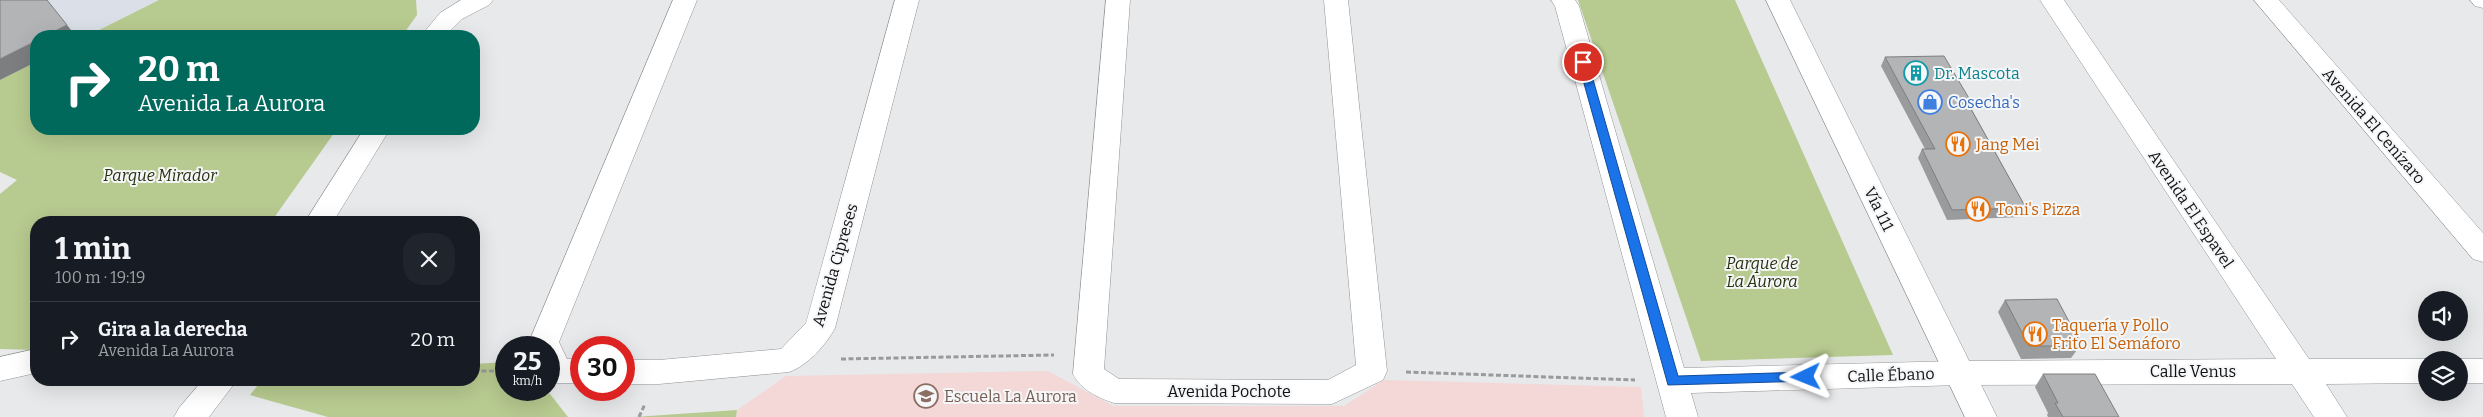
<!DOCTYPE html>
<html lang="es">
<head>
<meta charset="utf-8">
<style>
	:root { --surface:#171b24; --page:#20242c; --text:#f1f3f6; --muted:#9ea1a6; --line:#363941 }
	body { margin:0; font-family:Bitter,serif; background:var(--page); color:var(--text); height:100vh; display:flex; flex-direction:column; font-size:19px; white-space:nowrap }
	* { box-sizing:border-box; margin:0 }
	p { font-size:16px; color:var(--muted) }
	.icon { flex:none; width:28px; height:28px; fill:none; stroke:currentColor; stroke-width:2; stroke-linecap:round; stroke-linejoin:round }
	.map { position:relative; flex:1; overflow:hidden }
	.details { position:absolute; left:30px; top:216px; width:450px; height:170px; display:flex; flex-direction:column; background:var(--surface); border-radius:20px; box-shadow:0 5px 20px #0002 }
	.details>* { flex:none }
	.hud { position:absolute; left:30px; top:30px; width:450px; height:105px; border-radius:20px; box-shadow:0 5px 20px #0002; background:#00695c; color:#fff; overflow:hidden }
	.fabs { position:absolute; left:2418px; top:291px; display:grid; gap:10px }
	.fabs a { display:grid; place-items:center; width:50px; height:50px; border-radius:50%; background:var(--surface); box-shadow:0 5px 20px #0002; font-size:25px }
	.speed { position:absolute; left:495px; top:336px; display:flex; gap:10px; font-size:25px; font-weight:700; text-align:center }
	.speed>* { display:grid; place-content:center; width:65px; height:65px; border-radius:50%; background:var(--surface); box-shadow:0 5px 20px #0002; line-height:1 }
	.speed small { font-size:12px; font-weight:400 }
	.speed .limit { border:8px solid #d22; background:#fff; color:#111 }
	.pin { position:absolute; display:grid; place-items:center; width:42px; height:42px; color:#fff; margin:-21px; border:2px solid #fff; border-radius:50%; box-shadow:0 1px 5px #0007 }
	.me { position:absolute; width:55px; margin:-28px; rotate:268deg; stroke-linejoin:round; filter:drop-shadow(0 0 4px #0008) }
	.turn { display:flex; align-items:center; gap:18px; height:105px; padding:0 25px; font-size:22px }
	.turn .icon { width:65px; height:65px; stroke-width:2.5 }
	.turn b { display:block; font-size:35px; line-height:42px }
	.round { display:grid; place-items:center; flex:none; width:52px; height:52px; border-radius:20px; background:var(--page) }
	.overview { display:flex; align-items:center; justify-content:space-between; height:85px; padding:0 25px }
	h1 { font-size:30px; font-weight:700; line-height:38px }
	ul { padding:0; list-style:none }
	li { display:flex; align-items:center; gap:15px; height:75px; padding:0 25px; border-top:1px solid var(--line) }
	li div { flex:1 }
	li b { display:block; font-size:19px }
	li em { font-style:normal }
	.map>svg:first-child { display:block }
	.built { fill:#dadfe8 }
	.education { fill:#f3d8d7 }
	.green { fill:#b7ca8f }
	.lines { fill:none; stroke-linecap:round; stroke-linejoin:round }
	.minor-casing { stroke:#929395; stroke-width:1 }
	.secondary-casing { stroke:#929395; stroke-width:1 }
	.path { stroke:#999a9c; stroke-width:3; stroke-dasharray:5 2.5; stroke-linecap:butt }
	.minor { fill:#fff; fill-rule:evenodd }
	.secondary { fill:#fff; fill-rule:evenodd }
	.wall { fill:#999b9d }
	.shaded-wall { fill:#7d7e7f }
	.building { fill:#b2b4b6; stroke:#7d7e7f }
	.route { fill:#1a73e8; stroke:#114b97 }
	.labels { text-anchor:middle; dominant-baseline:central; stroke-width:4; stroke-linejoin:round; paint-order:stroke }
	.culture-label { font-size:16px; fill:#0d838f; stroke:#f5f6f8; text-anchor:start }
	.shop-label { font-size:16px; fill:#366cbe; stroke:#f5f6f8; text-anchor:start }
	.street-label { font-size:16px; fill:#111112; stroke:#f5f6f8 }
	.food-label { font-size:16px; fill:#c56008; stroke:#f5f6f8; text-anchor:start }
	.park-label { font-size:16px; font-style:italic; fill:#283110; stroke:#f5f6f8 }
	.education-label { font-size:16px; fill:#785e54; stroke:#f5f6f8; text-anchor:start }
</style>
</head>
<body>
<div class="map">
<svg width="2483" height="417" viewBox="0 0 2483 417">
	<rect width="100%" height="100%" fill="#e8e9eb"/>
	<path class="built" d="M0 0H159L87 36H36V62L0 80Z"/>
	<path class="education" d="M1048 371 1113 406H1344L1384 380 1641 387 1644 417H736L737 410 786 376Z"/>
	<path class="green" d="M159 0H416L417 15 402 36H87Z
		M1578 0H1735L1893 355 1701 361Z
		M36 62V129H337L271 222H36V350L0 349V194L17 180 0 172V80Z
		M506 362V390H547L568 417H328L250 395 262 380H474V364Z
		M737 410 736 417H634Z"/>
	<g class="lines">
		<g class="minor-casing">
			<path id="minor" d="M461 0H493L489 5 462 19 445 36H421L440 13Z
				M673 0H697L559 342 567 359H581V383H557L549 380V348H532L529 342Z
				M895 0H919L835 328C826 345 807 366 789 372L659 384H624V360H659L781 349 806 323Z
				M1106 0H1130L1104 369 1119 379 1328 380 1356 365 1324 0H1348L1387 371 1383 380 1332 404 1114 403C1098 398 1080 389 1073 374Z
				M1551 0H1575L1579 6 1684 368 1959 361 2276 359 2040 0H2064L2309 359H2426L2429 360H2426V383L2326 384 2347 417H2314L2292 384 1959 385 1691 393 1698 417H1666L1555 6Z
				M2254 0H2279L2483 233V262L2473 259Z
				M2470 0H2483V8L2475 6Z
				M364 129H390L333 222H305Z
				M36 349V373L0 381V357Z
				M2459 359H2483V383H2459V360H2456Z
				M203 380H237L209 417H174L179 408Z"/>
		</g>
		<g class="secondary-casing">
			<path id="secondary" d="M1766 0H1790L1997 417H1965Z"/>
		</g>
		<path class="path" d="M841 359 1054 355
			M474 371H506
			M1406 372 1635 380
			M639 417 645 404"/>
		<use href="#minor" class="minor"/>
		<use href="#secondary" class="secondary"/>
	</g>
	<path class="wall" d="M1885 57 1970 100 1968 103 2026 208 2021 217 1947 220 1918 158 1922 149H1925L1881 66Z
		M2005 300 2080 346 2071 358 2021 359 1998 312Z
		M2043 374 2119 417H2048L2047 415 2048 413 2035 387Z"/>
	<path class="shaded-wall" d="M67 25 76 36H45Z
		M36 41V62L0 80V59Z"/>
	<path class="building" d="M0 0H47L67 25 45 36H36V41L0 59Z
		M1944 56 1970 100H1966L2026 208 1952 210 1922 149H1935L1885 57Z
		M2057 299 2081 344 2080 346H2029L2005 300Z
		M2043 374H2095L2119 417H2063L2055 403H2058Z"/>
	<path class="route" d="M1583 59 1588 62 1678 376 1806 372 1811 374 1813 377 1811 381 1668 385 1578 62Z"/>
	<defs>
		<g id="building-ring" transform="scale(1.25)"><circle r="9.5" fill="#f5f6f8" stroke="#0f9aa8" stroke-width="1.5"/><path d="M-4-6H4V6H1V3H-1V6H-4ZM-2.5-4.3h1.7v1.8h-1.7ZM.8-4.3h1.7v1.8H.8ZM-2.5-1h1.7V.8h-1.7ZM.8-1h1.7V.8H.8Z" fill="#0f9aa8"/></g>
		<g id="shop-ring" transform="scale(1.25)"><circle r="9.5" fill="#f5f6f8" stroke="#3f7fe0" stroke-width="1.5"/><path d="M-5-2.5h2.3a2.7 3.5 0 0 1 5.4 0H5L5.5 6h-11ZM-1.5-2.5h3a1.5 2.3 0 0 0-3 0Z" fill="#3f7fe0"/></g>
		<g id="restaurant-ring" transform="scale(1.25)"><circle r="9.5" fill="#f5f6f8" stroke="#e8710a" stroke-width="1.5"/><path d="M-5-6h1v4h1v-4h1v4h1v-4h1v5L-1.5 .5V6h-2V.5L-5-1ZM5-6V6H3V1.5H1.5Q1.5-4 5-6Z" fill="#e8710a"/></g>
		<g id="school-ring" transform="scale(1.25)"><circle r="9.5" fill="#f5f6f8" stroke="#8d6e63" stroke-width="1.5"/><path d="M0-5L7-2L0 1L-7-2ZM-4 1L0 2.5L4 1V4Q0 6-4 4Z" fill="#8d6e63"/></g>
	</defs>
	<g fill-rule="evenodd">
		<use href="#building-ring" x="1916" y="73"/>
		<use href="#shop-ring" x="1930" y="102"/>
		<use href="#restaurant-ring" x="1958" y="144"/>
		<use href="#restaurant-ring" x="1978" y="209"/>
		<use href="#restaurant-ring" x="2035" y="334"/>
		<use href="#school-ring" x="926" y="396"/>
	</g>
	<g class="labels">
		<g class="culture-label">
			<text x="1934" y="73">Dr. Mascota</text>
		</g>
		<g class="shop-label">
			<text x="1948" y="102">Cosecha's</text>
		</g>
		<g class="street-label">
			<text transform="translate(2374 126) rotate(49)">Avenida El Cenízaro</text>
			<text transform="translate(1879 209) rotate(64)">Vía 111</text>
			<text transform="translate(2191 209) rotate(56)">Avenida El Espavel</text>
			<text transform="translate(835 265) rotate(-74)">Avenida Cipreses</text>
			<text x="2193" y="371">Calle Venus</text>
			<text transform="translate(1891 375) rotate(-2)">Calle Ébano</text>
			<text x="1229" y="391">Avenida Pochote</text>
		</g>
		<g class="food-label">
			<text x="1976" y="144">Jang Mei</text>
			<text x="1996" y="209">Toni's Pizza</text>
			<text x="2052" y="325">Taquería y Pollo<tspan x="2052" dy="18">Frito El Semáforo</tspan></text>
		</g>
		<g class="park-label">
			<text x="160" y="175">Parque Mirador</text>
			<text x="1762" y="263">Parque de<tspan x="1762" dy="18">La Aurora</tspan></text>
		</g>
		<g class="education-label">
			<text x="944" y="396">Escuela La Aurora</text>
		</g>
	</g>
</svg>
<div class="fabs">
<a><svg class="icon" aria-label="sound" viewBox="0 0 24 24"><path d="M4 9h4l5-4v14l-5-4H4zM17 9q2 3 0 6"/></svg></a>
<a><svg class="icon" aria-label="layers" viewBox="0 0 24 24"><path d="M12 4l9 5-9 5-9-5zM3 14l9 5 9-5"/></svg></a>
</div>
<div class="speed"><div>25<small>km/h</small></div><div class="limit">30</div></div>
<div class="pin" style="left:1583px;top:62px;background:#d93025"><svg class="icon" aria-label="arrive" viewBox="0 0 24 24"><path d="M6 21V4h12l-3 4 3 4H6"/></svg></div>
<svg class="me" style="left:1806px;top:377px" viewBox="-20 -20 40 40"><path d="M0-17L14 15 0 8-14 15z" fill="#1a73e8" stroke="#fff" stroke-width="4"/></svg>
<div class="hud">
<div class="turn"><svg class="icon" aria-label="right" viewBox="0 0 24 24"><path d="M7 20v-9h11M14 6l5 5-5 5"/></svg><div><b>20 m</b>Avenida La Aurora</div></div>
</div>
<section class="details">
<div class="overview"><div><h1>1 min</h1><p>100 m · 19:19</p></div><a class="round"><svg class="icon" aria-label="close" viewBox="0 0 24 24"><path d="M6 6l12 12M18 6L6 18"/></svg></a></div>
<ul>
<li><svg class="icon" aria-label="right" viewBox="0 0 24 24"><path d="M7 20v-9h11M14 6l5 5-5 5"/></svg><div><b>Gira a la derecha</b><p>Avenida La Aurora</p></div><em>20 m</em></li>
</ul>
</section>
</div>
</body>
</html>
